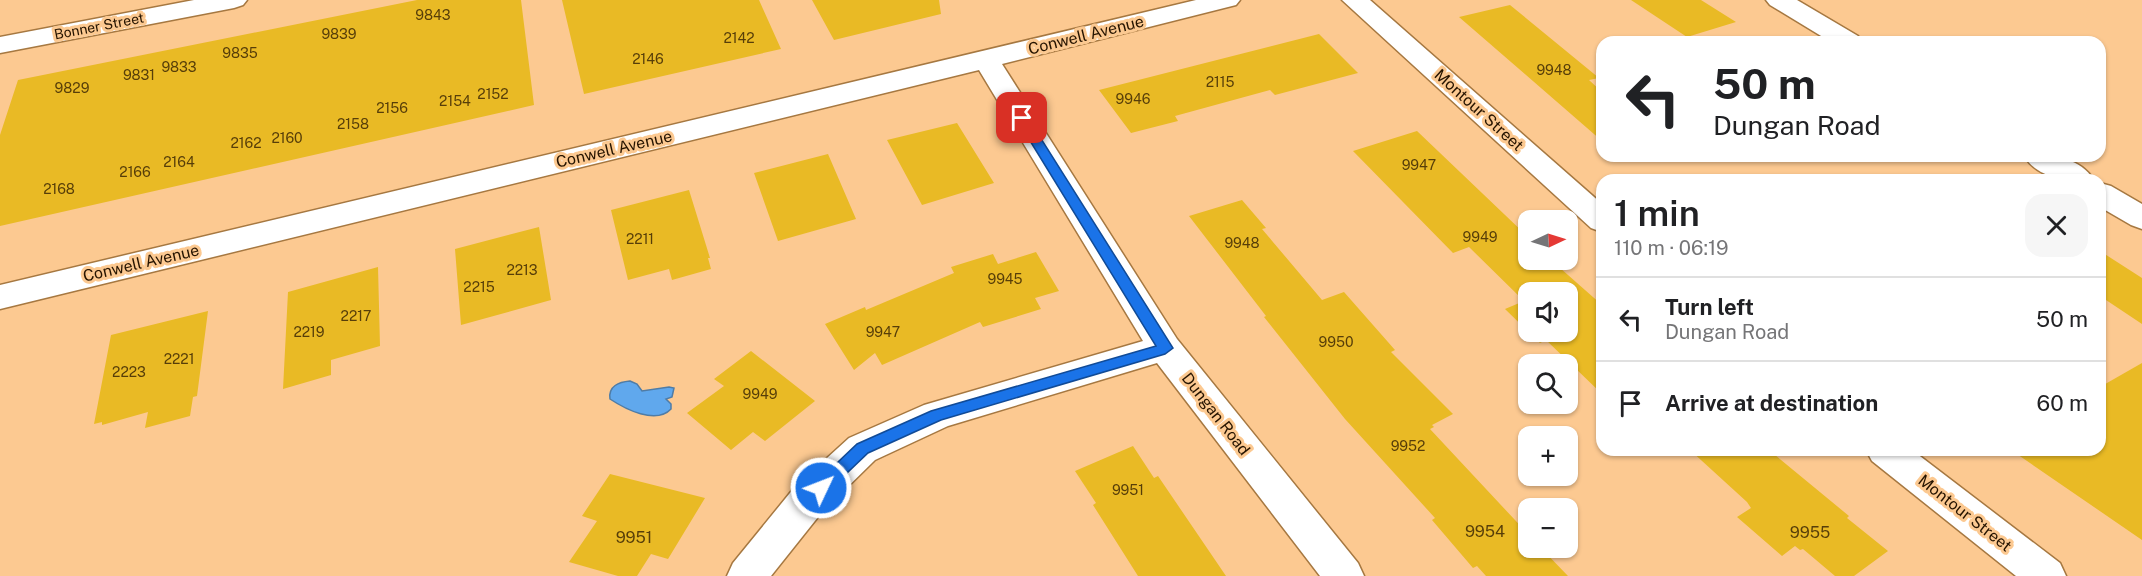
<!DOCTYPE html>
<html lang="en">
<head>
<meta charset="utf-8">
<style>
	:root { --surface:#fff; --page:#f6f6f6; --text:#202124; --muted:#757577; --line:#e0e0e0 }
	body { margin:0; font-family:"Public Sans",sans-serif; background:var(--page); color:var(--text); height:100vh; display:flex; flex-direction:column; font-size:22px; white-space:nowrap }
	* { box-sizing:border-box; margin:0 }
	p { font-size:20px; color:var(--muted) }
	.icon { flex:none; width:33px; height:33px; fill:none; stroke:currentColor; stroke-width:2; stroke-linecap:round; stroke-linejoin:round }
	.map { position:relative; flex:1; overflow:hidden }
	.sheet { position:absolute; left:1596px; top:174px; width:510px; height:282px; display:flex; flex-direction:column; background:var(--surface); border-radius:18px; box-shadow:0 2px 4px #0004 }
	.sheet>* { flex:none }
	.hud { position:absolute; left:1596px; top:36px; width:510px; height:126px; border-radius:18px; box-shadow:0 2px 4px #0004; background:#fff; color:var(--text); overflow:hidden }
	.needle { width:39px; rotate:86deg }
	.tools { position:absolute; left:1518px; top:210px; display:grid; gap:12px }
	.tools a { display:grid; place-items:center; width:60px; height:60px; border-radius:12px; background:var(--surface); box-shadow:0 2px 4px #0004; font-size:30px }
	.pin { position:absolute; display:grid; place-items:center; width:51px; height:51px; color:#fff; margin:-26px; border-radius:12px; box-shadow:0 3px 9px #0006 }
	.me { position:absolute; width:66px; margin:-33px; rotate:47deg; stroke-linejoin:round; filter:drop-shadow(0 0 4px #0008) }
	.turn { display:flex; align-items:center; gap:21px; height:126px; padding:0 18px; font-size:27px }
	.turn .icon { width:78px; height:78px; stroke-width:2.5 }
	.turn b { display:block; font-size:42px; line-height:51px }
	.round { display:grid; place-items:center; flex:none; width:63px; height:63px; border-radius:18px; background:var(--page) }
	.summary { display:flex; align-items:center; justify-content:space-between; height:102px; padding:0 18px }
	h1 { font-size:36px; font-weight:600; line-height:45px }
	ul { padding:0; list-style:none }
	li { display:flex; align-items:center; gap:18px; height:84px; padding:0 18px; border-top:2px solid var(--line) }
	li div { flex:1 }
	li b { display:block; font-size:22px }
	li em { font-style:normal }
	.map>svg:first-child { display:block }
	.water { fill:#60a8ed; stroke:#4f7ca6; stroke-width:1.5 }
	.building { fill:#e9ba25; fill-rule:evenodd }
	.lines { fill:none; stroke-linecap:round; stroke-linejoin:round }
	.street-casing { stroke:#a67841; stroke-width:3 }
	.street { fill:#fff; fill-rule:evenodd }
	.route { fill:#1a73e8; stroke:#114b97; stroke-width:1.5 }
	.labels { text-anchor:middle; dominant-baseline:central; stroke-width:6; stroke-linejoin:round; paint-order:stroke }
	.number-label { font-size:14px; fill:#573e09 }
	.far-street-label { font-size:14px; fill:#261400; stroke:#fcc991 }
	.street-label { font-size:16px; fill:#261400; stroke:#fcc991 }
	.near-number-label { font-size:16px; fill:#573e09 }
</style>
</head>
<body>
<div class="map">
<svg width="2142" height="576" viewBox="0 0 2142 576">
	<rect width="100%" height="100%" fill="#fcc991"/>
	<path class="water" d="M630 381 637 384 642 391 669 387 674 388 672 397 666 399 671 404V409C656 425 625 409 610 399 608 386 619 382 630 381Z"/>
	<path class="building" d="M417 0H521L534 105 0 226V135L18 80Z
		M562 0H759L781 49 584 94Z
		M812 0H939L941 14 834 40Z
		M1631 0H1701L1736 22 1687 37Z
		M1510 5 1599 78 1589 80 1602 92V141L1459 17Z
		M1319 34 1358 73 1275 95 1270 90 1175 116 1178 121 1131 133 1099 90Z
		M957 123 994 183 922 205 887 140Z
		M1417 131 1528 237V260H1551L1602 305V394L1546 340 1540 343 1505 309 1524 301 1469 247 1453 253 1353 151ZM1528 292H1568V332H1528Z
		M828 154 856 219 778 241 754 173Z
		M689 190 710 258H708L711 269 672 280 669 269 628 280 611 210Z
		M1242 200 1266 228 1262 229 1322 300 1344 292 1395 350 1391 352 1453 414 1432 425 1434 427 1430 429 1528 534V548H1541L1568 576H1486L1477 566 1473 568 1432 520 1435 518 1345 419 1264 317 1266 316 1189 216Z
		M539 227 551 300 461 325 455 249Z
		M2100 251 2142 278V324L2100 296Z
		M1036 252 1059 291 1035 298 1041 309 983 327 980 322 882 365 875 353 854 370 825 324 865 307 866 310 954 273 951 267 993 254 998 264Z
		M378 267 380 346 331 360V375L283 389 288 292Z
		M208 311 197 396 193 397 190 416 145 428 148 412 102 425V422L94 424 111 335Z
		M751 351 815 401 765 441 753 432 731 450 687 413 724 386 714 379Z
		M2142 363V540L2011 450H2100V387Z
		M1133 446 1154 478 1158 476 1226 576H1138L1093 505 1096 503 1075 471Z
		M1690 450H1769L1849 516 1847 518 1888 551 1854 576H1835L1803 549 1800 550 1795 546 1782 556 1737 517 1751 508 1747 502Z
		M610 474 705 498 668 559 651 554 637 576H618L569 562 597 521 582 516Z"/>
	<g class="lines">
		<g class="street-casing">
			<path id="street" d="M194 0H247L243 5 234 8 0 53V37Z
				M1196 0H1240L1236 5 1002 64 1177 339 1358 563 1364 576H1320L1157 363 948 426 875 460 822 512 771 576H727L733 563 794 488 849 438 924 405 1143 341 979 70 0 309V285Z
				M1342 0H1370L1602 204V232L1591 228Z
				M1766 0H1797L1858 36 1862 42H1831L1770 5Z
				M2024 156C2050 156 2078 155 2094 180 2068 180 2040 181 2024 156Z
				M2100 183 2111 186 2142 204V229L2131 225 2100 207Z
				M1866 450H1912L2060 563 2066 576H2016L1872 461Z"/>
		</g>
		<use href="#street" class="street"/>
	</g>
	<path class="route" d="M1022 114 1028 118 1173 348 1165 354 941 420 868 453 827 492 821 494 816 492 813 488 816 483 857 444 931 411 1156 346 1016 118Z"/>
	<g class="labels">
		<g class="number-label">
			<text x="433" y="15">9843</text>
			<text x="339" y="34">9839</text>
			<text x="739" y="38">2142</text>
			<text x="240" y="53">9835</text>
			<text x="648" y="59">2146</text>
			<text x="179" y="67">9833</text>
			<text x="1554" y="70">9948</text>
			<text x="139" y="75">9831</text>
			<text x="1220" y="82">2115</text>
			<text x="72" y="88">9829</text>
			<text x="493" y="94">2152</text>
			<text x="1133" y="99">9946</text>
			<text x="455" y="101">2154</text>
			<text x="392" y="108">2156</text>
			<text x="353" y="124">2158</text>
			<text x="287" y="138">2160</text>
			<text x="246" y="143">2162</text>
			<text x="179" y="162">2164</text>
			<text x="1419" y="165">9947</text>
			<text x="135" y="172">2166</text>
			<text x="59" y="189">2168</text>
			<text x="1480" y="237">9949</text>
			<text x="640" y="239">2211</text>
			<text x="1242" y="243">9948</text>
			<text x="522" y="270">2213</text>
			<text x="1005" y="279">9945</text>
			<text x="479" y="287">2215</text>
			<text x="356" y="316">2217</text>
			<text x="309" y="332">2219</text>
			<text x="883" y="332">9947</text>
			<text x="1336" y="342">9950</text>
			<text x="179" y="359">2221</text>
			<text x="129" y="372">2223</text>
			<text x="760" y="394">9949</text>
			<text x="1408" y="446">9952</text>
			<text x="1128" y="490">9951</text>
		</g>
		<g class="far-street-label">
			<text transform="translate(99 26) rotate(-11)">Bonner Street</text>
		</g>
		<g class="street-label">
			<text transform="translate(1086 35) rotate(-14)">Conwell Avenue</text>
			<text transform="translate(1479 110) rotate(42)">Montour Street</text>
			<text transform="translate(614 149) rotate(-13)">Conwell Avenue</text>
			<text transform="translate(141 263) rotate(-13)">Conwell Avenue</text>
			<text transform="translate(1216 414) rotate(52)">Dungan Road</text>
			<text transform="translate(1965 513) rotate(38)">Montour Street</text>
		</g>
		<g class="near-number-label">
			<text x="1485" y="531">9954</text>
			<text x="1810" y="532">9955</text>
			<text x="634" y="537">9951</text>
		</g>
	</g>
</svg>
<div class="tools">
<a><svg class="needle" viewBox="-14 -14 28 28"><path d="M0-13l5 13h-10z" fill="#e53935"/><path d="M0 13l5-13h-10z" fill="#757577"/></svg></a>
<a><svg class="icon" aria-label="sound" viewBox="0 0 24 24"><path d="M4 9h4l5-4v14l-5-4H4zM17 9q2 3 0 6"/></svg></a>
<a><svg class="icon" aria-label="search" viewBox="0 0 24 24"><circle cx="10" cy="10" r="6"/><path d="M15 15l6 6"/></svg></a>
<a>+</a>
<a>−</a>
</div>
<div class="pin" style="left:1022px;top:118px;background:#d93025"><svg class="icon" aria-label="arrive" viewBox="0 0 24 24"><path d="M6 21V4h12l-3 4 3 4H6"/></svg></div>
<svg class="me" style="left:821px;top:488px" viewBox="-20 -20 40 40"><circle r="17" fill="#1a73e8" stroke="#fff" stroke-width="3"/><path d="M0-11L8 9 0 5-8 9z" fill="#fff"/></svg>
<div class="hud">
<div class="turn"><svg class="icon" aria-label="left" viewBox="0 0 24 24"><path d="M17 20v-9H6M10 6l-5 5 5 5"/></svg><div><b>50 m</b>Dungan Road</div></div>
</div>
<section class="sheet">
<div class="summary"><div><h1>1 min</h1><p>110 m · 06:19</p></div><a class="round"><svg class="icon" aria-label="close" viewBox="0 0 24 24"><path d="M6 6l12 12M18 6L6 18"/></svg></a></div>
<ul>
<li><svg class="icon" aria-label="left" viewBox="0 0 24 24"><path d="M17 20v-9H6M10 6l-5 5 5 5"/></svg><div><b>Turn left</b><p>Dungan Road</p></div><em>50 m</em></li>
<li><svg class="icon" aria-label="arrive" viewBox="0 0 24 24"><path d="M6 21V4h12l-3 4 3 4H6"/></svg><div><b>Arrive at destination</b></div><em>60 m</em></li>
</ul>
</section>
</div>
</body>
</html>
